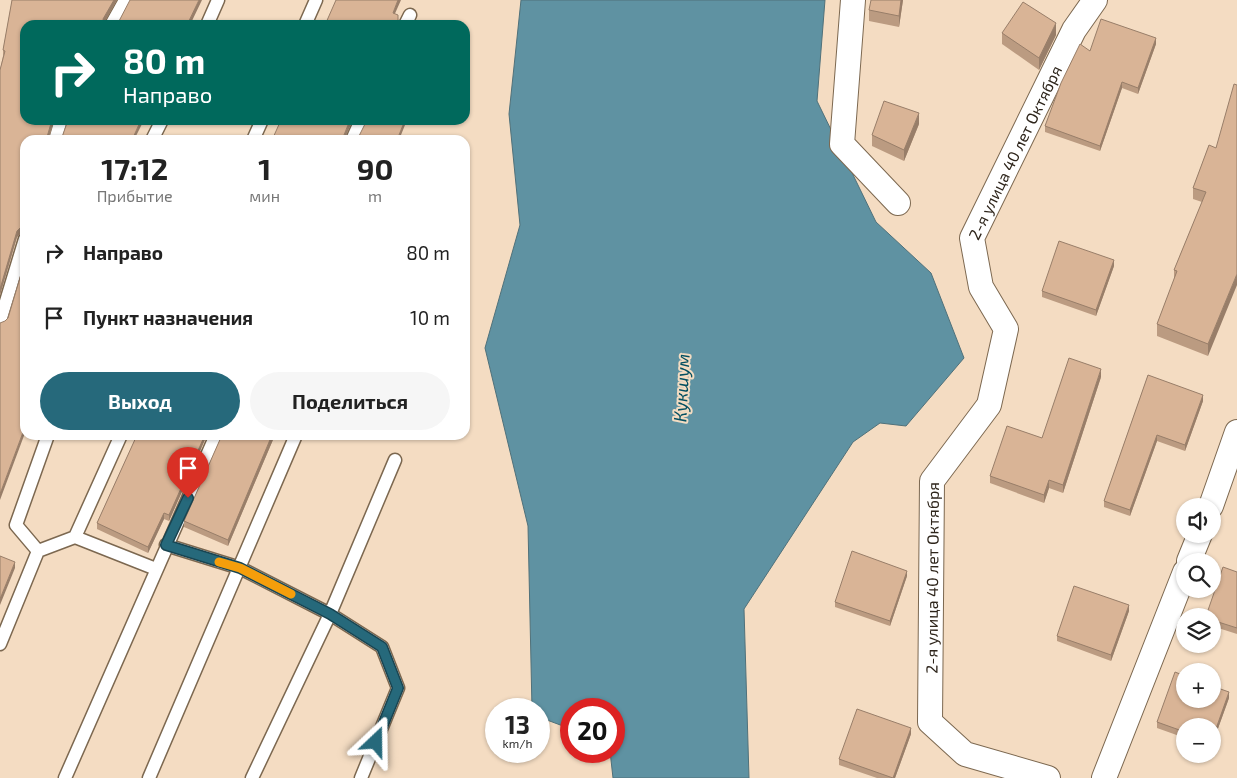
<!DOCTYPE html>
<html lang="ru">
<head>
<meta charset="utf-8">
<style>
	:root { --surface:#fff; --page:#f6f6f6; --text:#222; --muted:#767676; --accent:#26697b }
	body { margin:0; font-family:"Exo 2",sans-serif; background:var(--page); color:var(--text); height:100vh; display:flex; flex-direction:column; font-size:19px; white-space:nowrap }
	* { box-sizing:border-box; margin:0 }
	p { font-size:16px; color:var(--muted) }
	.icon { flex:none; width:28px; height:28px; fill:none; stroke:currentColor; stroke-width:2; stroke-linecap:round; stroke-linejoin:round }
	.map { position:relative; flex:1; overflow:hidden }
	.drawer { position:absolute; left:20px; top:135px; width:450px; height:305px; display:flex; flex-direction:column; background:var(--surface); border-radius:15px; box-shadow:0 1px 4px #0004 }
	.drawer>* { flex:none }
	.hud { position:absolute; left:20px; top:20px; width:450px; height:105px; border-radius:15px; box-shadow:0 1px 4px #0004; background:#00695c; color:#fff; overflow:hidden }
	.controls { position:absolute; left:1176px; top:498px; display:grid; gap:10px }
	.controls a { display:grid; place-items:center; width:45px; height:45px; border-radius:50%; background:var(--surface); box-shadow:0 1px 4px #0004; font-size:25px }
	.speed { position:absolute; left:485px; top:698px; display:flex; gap:10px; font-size:25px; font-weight:700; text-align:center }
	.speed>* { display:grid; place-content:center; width:65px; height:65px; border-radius:50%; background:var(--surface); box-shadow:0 1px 4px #0004; line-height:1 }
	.speed small { font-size:12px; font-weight:400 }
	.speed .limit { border:8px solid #d22; background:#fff; color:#111 }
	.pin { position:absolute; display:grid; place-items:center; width:42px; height:42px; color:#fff; margin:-51px -21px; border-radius:50% 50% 50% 0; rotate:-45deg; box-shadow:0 0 5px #0007 }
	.pin .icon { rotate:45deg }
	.me { position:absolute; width:55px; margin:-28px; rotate:23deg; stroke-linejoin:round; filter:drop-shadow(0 0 4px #0008) }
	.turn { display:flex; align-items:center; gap:18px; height:105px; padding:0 20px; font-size:22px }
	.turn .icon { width:65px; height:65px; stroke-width:2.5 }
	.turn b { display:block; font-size:35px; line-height:42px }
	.eta { display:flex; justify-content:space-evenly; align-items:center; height:85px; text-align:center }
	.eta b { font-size:30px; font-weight:700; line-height:35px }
	.primary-button { display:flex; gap:10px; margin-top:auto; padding:10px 20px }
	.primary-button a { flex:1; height:58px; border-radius:30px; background:var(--accent); color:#fff; font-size:20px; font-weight:700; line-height:58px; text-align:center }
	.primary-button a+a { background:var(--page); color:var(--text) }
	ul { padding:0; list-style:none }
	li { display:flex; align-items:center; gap:15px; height:65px; padding:0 20px }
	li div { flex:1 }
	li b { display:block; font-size:19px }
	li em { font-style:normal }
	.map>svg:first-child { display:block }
	.water { fill:#5f92a2; stroke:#50717a }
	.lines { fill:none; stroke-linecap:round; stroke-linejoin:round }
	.lane-casing { stroke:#7c6850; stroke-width:15 }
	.street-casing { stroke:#7c6850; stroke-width:26 }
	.lane { stroke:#fff; stroke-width:12 }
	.street { stroke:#fff; stroke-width:24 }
	.wall { fill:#bb9b81 }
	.shaded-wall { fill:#987e69 }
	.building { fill:#d9b496; stroke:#987e69 }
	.route-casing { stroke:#194450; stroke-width:12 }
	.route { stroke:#26697b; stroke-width:9 }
	.slow { stroke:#f59e0b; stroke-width:9 }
	.labels { text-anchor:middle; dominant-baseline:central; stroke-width:4; stroke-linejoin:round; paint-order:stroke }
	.street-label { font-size:16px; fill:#2e251b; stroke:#f4dcc2 }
	.water-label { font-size:18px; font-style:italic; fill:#034f61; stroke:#f4dcc2 }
</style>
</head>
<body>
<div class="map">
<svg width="1237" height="778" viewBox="0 0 1237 778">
	<rect width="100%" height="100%" fill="#f4dcc2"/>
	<path class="water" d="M521 0H825L817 101 876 222 931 273 964 358 906 426 880 423 853 442 744 609 749 778H613L610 751H614V709H571V729L539 717V709H532L528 526 485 348 520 225 509 114Z"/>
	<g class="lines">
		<g class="lane-casing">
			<path id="lane" d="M111 25 125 0
				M207 25 218 0
				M305 25 316 0
				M405 25 410 15
				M55 140 61 120
				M152 140 162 120
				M253 140 262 120
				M352 140 361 120
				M0 321 25 239
				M75 537 156 569
				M166 545 240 568 330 614 382 647 398 688 361 778
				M38 551 16 525 48 435
				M0 644 38 551 75 537 121 435
				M65 778 216 435
				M149 778 296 435
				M252 778 330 614 395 460"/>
		</g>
		<g class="street-casing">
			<g id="street">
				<path d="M853 0 842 144 898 203"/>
				<path d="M1211 506 1237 432"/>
				<path d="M1189 561 1200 534"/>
				<path id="s1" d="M1048 778 965 754 930 722 932 481 989 405 1006 329 981 287 972 238 1074 30 1095 0"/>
				<path d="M1104 778 1185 572"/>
			</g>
		</g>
		<use href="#lane" class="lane"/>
		<use href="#street" class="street"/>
	</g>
	<path class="wall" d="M12 0H117L104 23 25 25 54 120 49 138 25 140V231H23L17 237 0 295V70L3 56V50Z
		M903 0 899 27 869 21V10Z
		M1002 33 1056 35 1039 70 1002 44Z
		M1156 44 1138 94 1122 88 1100 151 1045 132V126L1090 51Z
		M919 124 904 161 872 146V135Z
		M1209 145 1208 356 1157 336V324L1174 280V270L1202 202 1193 199V188Z
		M1114 266 1096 316 1042 297V291Z
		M1148 375 1203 401 1185 451 1157 441 1130 516 1104 507V501Z
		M1101 377 1063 493 1049 488 1044 503 990 483V476L1042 438Z
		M137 435H207L169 521 164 519 148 553 97 529V523Z
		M222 435H275L228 546 184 527V521Z
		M1237 572V634L1212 626V616Z
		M907 576 890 626 835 607V602Z
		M1129 611 1111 661 1057 641V636Z
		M1229 698 1212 745V726H1185V738L1157 728V722Z
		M911 734 895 778H877L839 765V759Z"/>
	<path class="shaded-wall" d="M114 0H117L103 25V19Z
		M199 0H202L190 25H187Z
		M398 0H401L393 18V13Z
		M901 0H903L899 27V16Z
		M1056 23V35L1039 70V58Z
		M1156 38V44L1138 94V88Z
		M1122 82V88L1100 151V146Z
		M919 113V124L904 161V150Z
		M52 120H54L48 140 47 137Z
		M141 120H144L134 140H132Z
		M350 120H353L344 140V135Z
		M405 120H407L399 140H397Z
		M23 225V231L17 237 0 295V289L17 231Z
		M1114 260V266L1096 316V310Z
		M1237 274V285L1208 356V344Z
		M1101 369V377L1063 493V485Z
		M1203 395V401L1185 451V445Z
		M25 427V433L0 500V494Z
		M205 435H207L169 521V515Z
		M272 435H275L228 546V540Z
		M1157 435V441L1130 516V510Z
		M1049 480V488L1044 503V495Z
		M164 513V519L148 553V547Z
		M15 562V568L0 605V599Z
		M907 571V576L890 626V621Z
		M1129 605V611L1111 661V655Z
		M1229 692V698L1212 745V740Z
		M911 728V734L895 778H893Z"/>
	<path class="building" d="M12 0H114L103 19 104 24 107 25H25V120H52L47 137 51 140H25V226L23 225 17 231 0 289V70L5 51 3 50Z
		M130 0H199L187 25H115L118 23Z
		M336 0H398L393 13 398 15V23L402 25H325Z
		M871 0H901L899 16 869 10Z
		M1023 2 1056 23 1039 58 1002 33Z
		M1101 19 1156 38 1138 88 1122 82 1100 146 1045 126 1061 83 1080 44 1090 51Z
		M413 21 422 25H409Z
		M1234 84 1237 85V274L1208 344 1157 324 1177 271 1174 270 1206 192 1193 188 1209 145 1216 148Z
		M884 101 919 113 904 150 872 135Z
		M68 120H141L132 140H60H61Z
		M281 120H350L344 135 348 140H272Z
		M367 120H405L397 140H357Z
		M1059 241 1114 260 1096 310 1042 291Z
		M25 261V427L0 494V323L5 321 8 318Z
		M1069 358 1101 369 1063 485 1049 480 1044 495 990 476 1007 426 1042 438Z
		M1148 375 1203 395 1185 445 1157 435 1130 510 1104 501Z
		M137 435H205L169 515 164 513 148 547 97 523Z
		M222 435H272L228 540 184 521Z
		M852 551 907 571 890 621 835 602Z
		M0 556 15 562 0 599Z
		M1223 567 1237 572V628L1212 620V616H1206Z
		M1074 586 1129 605 1111 655 1057 636Z
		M1175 672 1185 676V699H1212V686L1229 692 1212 740V726H1185V732L1157 722Z
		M857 709 911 728 893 778 839 759Z"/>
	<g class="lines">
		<g class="route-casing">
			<path id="route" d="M188 498 166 545 240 568 330 614 382 647 398 688 376 742"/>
		</g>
		<use href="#route" class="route"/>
		<path class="slow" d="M219 562 240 568 291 594"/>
	</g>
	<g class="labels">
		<g class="street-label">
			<text stroke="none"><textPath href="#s1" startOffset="742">2-я улица 40 лет Октября</textPath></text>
			<text stroke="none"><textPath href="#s1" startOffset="278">2-я улица 40 лет Октября</textPath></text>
		</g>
		<g class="water-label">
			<text transform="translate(681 388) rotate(-87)">Кукшум</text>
		</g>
	</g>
</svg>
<div class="controls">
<a><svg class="icon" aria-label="sound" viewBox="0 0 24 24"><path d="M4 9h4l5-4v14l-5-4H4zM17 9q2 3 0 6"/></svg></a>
<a><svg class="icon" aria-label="search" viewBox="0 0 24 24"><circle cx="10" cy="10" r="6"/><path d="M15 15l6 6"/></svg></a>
<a><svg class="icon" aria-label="layers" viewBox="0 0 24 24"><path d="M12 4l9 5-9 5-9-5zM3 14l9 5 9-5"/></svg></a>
<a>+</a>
<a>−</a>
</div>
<div class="speed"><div>13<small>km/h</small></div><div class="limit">20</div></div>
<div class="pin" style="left:188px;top:498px;background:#d93025"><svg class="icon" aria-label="arrive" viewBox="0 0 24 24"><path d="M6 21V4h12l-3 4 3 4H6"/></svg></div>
<svg class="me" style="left:376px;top:742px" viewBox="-20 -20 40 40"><path d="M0-17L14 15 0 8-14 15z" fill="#26697b" stroke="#fff" stroke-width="4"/></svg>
<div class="hud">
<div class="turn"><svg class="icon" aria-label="right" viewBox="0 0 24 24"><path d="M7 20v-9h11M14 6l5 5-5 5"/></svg><div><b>80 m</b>Направо</div></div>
</div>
<section class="drawer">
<div class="eta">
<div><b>17:12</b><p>Прибытие</p></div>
<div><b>1</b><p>мин</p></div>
<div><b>90</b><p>m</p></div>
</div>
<ul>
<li><svg class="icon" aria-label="right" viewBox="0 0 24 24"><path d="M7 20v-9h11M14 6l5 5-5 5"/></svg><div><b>Направо</b></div><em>80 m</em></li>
<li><svg class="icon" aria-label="arrive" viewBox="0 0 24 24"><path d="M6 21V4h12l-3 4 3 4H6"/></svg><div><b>Пункт назначения</b></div><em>10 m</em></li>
</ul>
<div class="primary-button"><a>Выход</a><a>Поделиться</a></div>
</section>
</div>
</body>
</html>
